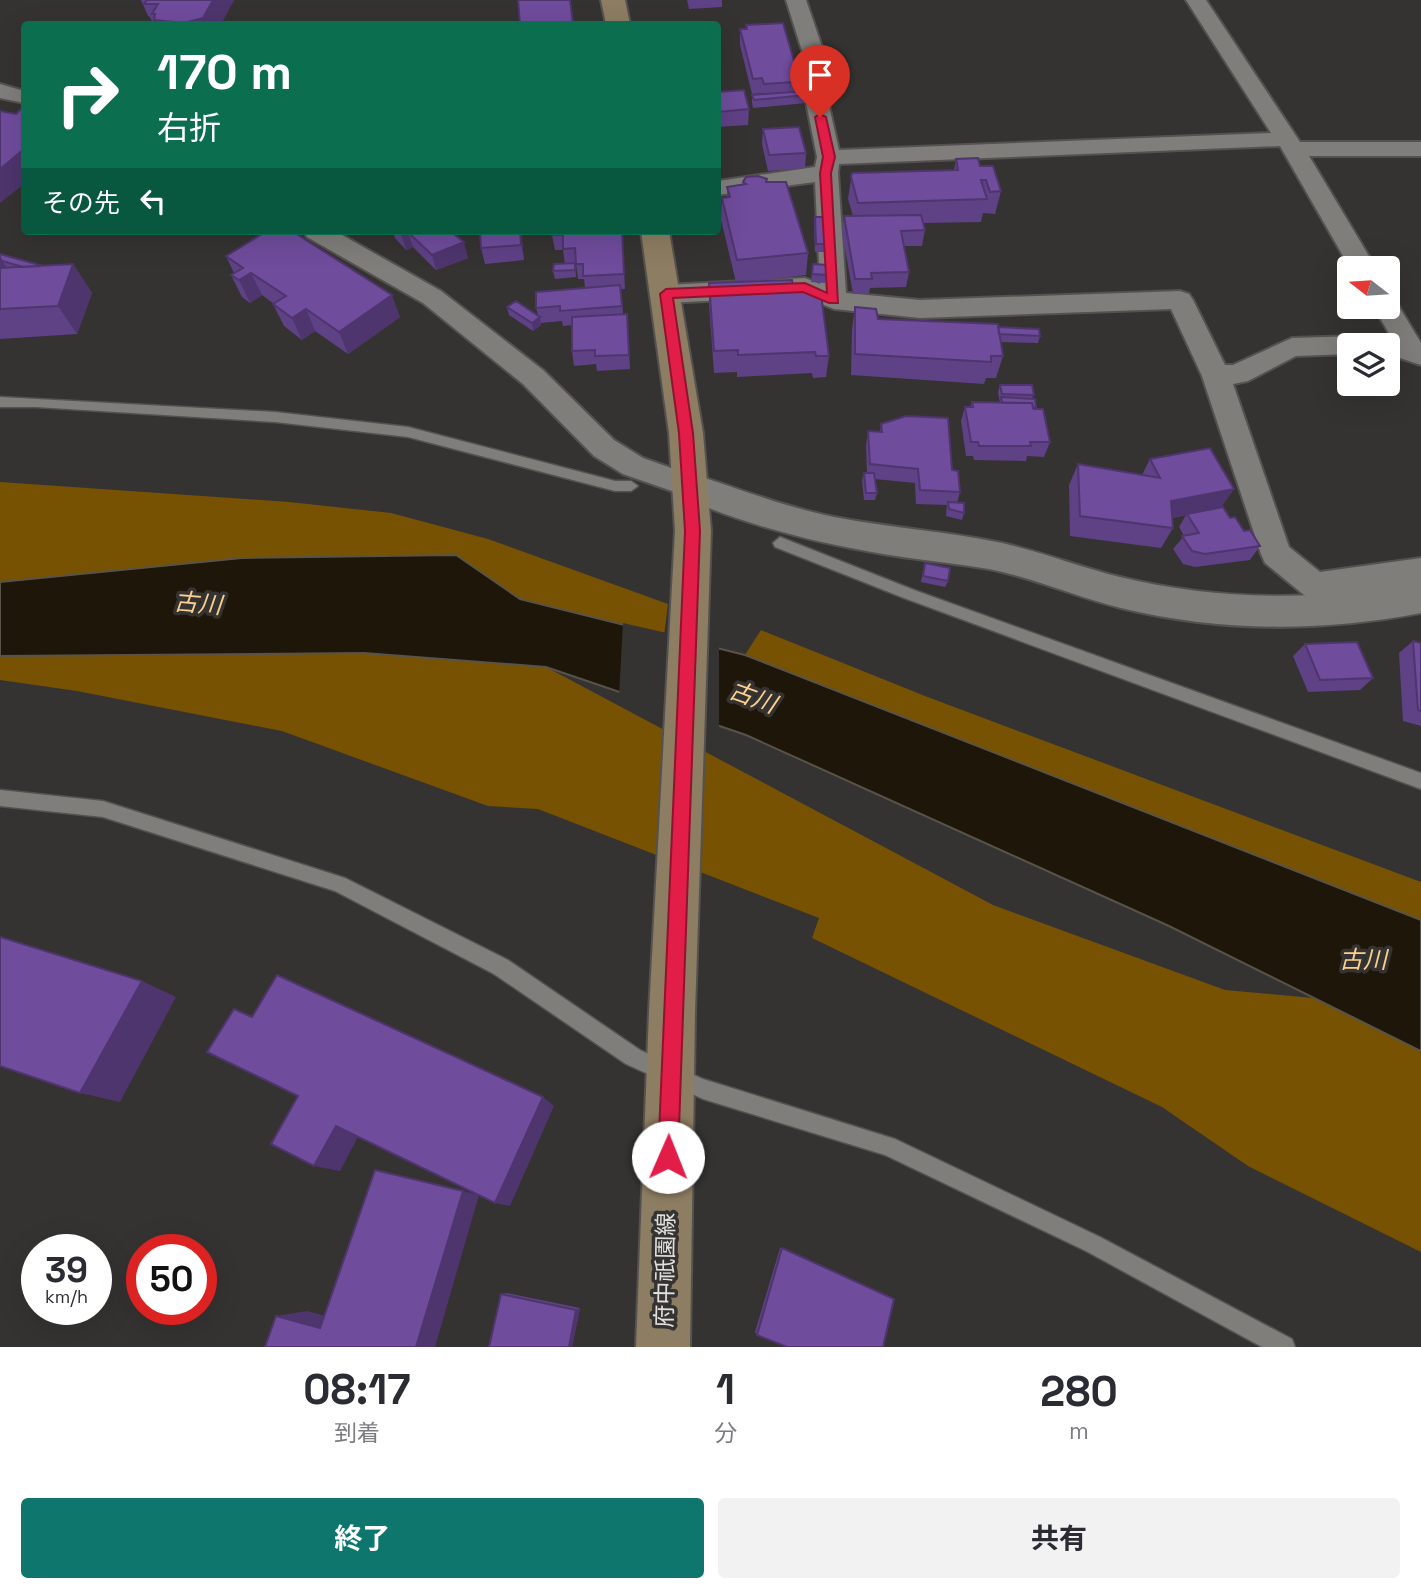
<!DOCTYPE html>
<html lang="ja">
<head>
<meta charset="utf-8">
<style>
	:root { --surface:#fff; --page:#f2f2f3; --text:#2b2b33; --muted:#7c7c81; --accent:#0f766e }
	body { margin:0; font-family:"Space Grotesk","Noto Sans JP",sans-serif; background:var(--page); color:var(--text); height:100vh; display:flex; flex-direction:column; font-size:26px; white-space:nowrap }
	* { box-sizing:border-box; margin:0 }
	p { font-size:23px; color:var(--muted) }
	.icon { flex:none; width:38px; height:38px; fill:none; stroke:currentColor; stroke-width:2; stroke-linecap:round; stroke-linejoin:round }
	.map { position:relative; height:1347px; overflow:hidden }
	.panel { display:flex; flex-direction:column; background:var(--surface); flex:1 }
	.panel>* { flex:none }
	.top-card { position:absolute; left:21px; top:21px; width:700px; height:214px; border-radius:7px; box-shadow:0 7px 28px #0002; background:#0b6e4f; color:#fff; overflow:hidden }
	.needle { width:46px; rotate:287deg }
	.controls { position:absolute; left:1337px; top:256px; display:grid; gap:14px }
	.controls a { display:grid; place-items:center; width:63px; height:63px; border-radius:7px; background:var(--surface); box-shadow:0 7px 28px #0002; font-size:35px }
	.speed { position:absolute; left:21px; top:1234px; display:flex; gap:14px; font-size:35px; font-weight:700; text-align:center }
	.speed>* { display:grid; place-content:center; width:91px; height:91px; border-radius:50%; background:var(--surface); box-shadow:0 7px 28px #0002; line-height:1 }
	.speed small { font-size:18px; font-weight:400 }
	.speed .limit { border:10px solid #d22; background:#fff; color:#111 }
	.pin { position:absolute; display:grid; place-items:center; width:60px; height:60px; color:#fff; margin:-72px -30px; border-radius:50% 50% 50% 0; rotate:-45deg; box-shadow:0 0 7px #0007 }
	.pin .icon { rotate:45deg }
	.me { position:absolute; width:77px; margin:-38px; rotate:1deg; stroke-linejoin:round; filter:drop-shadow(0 0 5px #0008) }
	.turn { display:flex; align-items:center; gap:24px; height:147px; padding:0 21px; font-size:32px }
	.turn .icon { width:91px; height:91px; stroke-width:2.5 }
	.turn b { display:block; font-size:49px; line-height:60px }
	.then { display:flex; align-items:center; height:66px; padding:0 21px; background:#0003; gap:14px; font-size:26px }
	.eta { display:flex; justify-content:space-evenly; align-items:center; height:119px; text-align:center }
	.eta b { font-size:42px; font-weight:700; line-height:49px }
	.primary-button { display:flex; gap:14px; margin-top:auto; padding:14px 21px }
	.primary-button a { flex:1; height:80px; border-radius:7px; background:var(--accent); color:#fff; font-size:28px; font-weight:700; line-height:80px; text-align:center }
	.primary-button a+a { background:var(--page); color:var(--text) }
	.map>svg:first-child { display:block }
	.green { fill:#785203 }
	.water { fill:#1e1609; stroke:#585349; stroke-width:2 }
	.pier { fill:#353331 }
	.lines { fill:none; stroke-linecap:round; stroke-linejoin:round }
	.service-casing { stroke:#545250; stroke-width:3 }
	.minor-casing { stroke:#545250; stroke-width:4 }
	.tertiary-casing { stroke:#545250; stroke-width:4 }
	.secondary-casing { stroke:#545250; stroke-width:4 }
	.service { fill:#807e7b; fill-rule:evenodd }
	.minor { fill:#807e7b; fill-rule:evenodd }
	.tertiary { fill:#807e7b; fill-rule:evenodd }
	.secondary { fill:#8d7d62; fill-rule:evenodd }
	.wall { fill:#5f4186 }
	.shaded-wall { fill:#4e356d }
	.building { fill:#6f4c9c; stroke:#4e356d; stroke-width:2 }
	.route { fill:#e11d48; stroke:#92132f; stroke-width:2 }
	.labels { text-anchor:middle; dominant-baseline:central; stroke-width:7; stroke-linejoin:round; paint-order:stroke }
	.street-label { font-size:23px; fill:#e1e0de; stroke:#353331 }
	.water-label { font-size:24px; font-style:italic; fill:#fbd08f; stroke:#353331 }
</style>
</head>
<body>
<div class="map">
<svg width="1421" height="1347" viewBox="0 0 1421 1347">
	<rect width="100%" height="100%" fill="#353331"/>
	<path class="green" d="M0 482 289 502 391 513 488 539 668 604 664 636 520 599 456 555 242 558 0 582Z
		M761 630 925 696 1421 882V920L745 655Z
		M364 653 546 667 993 905 1225 990 1313 998 1421 1051V1252L1248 1166 1162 1107 812 938 819 918 538 809 488 806 282 731 77 691 0 680V656Z"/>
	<path class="water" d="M456 555 520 599 745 655 1421 920V1051L1169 926 746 735 546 667 364 653 0 656V582L242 558Z"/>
	<path class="pier" d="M623 623 719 645V729L619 696Z"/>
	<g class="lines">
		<g class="service-casing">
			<path id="service" d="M0 397 275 412 408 427 615 481H631L638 486 631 491H615L408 437 275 422 36 407H0Z
				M780 537 914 590 1421 773V789L904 598 775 547 773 543Z
				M0 790 103 801 345 878 508 960 640 1050 703 1079 895 1139 1100 1237 1292 1339 1295 1347H1262L1086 1251 885 1155 703 1099 626 1064 494 974 335 891 103 817 0 806Z"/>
		</g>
		<g class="minor-casing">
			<path id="minor" d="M786 0H806L831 73 827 97 839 150 1271 133 1186 0H1206L1300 142H1421V156H1309L1376 268H1350L1280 146 839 164 838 173 846 293 920 300 1180 291 1189 294 1193 300 1225 365H1233L1292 338 1390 335 1373 306H1388V298L1395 300 1421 343V365L1388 354V345H1349V354L1296 356 1248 381 1233 384 1289 547 1320 572 1421 558V584L1315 599 1304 595 1265 563 1261 554 1202 376 1171 309 920 318 834 309 802 296 666 303 657 300 653 294 657 288 666 285 805 278 820 284 815 182 718 195V181L815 167 817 157 805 97 809 73Z
				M0 84 24 91V103L0 98Z
				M304 231H335L441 291 543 370 614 440 643 458 702 479 707 487 702 495 692 498 623 474 594 456 523 384 423 303 307 237Z"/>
		</g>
		<g class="tertiary-casing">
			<path id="tertiary" d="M692 474C740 489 785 507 834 517 890 528 947 531 1002 543 1042 552 1080 567 1120 577 1218 601 1322 601 1421 583V613C1322 632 1219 632 1121 608 1076 597 1034 578 989 569 954 563 918 560 883 554 813 542 745 525 680 496L675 487 680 478Z"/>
		</g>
		<g class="secondary-casing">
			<path id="secondary" d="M601 0H625L630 24H606Z
				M641 231H669L703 433 711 531 695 1012 690 1347H636L649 1012 675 531 669 433Z"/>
		</g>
		<use href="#service" class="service"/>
		<use href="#minor" class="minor"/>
		<use href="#tertiary" class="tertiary"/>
		<use href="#secondary" class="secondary"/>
	</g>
	<path class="wall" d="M141 0H234L221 24H153L150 17 148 16Z
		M687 0H722V7L689 9Z
		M746 25 798 75 797 91 793 92 807 95 806 103 753 108 752 103V95L762 94V93L752 94 740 45V29H746Z
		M718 92 749 109 748 125 718 127Z
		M763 129 806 153 805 168 768 171 762 144Z
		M956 159 1001 191 995 214 983 213 981 222 923 223 925 230 922 246H904L909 272 906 287 870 288 869 294H853L842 232 844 216H853L848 199 852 173 954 170Z
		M743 182H767L808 253 806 275 745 282 794 291 829 356 826 377 813 378 812 373 737 377V372L714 373 709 305V283L736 282 721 220 722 198 727 197V187L743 185Z
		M815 217 828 244 827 252H815L814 225Z
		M73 231H136L135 234Z
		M393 231H450L468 258 436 270 413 247 406 250 395 238Z
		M480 231H521L524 260 485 264 481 248Z
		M622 231 625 289H621L623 314H627L630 369 597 371 596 364 574 366 572 351V325L563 326 562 321 541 323V325L533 331 509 315 507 307 538 315 536 308 585 288 584 279H578L576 264H575L576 277 555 279 553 271 565 264 563 250H555L552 235Z
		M0 254 43 266 73 264 92 293 77 334 0 339Z
		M226 256 400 317 348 354 315 331 302 340 284 326 273 304H274L262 295 250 303 242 297 231 275 234 273Z
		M813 264 827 265 825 283 811 282Z
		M855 307 878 319 998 327 1040 336 1038 343 1000 342 1003 356 996 378H986L984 384 851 375 852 329Z
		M1000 385 1034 395 1032 398 1036 409 1050 442 1044 457 1027 456 1026 461 974 460 973 456H966L961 421 965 407H970L972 402 1000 403 998 392Z
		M881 424 952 470 960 492 957 503 964 513 962 520 946 516 947 505 916 504 915 483 875 479 877 493 875 500H864L862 480 864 473H867L866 445 868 431 880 432Z
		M1150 459 1234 489 1221 507 1230 518 1260 546 1250 560 1195 567 1183 564 1173 549 1184 536 1179 527 1186 515 1173 518V528L1161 548 1070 536 1069 485 1078 464 1142 475Z
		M925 563 948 581 945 587 921 582Z
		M1413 641 1421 643V726L1403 721 1399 653Z
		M1305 644 1373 678 1360 690 1308 692 1293 656Z
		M780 1248H782L757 1335 755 1332Z
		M507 1293 580 1308 572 1347 501 1294Z"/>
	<path class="shaded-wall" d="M213 0H234L221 24H185L184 23Z
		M24 149V184L0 203V169Z
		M520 231H521L524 260 521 245Z
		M408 232 413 247 406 250 401 234Z
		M464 242 468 258 436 270 432 255Z
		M0 258 16 281 0 284Z
		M73 264 92 293 77 334 58 306Z
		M251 273 262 295 250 303 239 280Z
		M392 295 400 317 348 354 339 332Z
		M306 309 315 331 302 340 292 318Z
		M540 317 541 325 533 331 532 323Z
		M1234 489 1220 509 1187 514 1186 515 1159 521 1171 501Z
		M142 981 176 997 120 1102 80 1093Z
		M543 1097 554 1106 510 1206 495 1203Z
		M336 1126 360 1133 340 1171 314 1166Z
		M375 1170 479 1195 435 1347H416Z
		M580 1308 572 1347H569L576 1310Z
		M307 1311 347 1322 320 1328 276 1316Z"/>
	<path class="building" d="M147 0H213L203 18 184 23 154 20 155 14H152L158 4H144Z
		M518 0H570L573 24H520Z
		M783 23 798 75 792 76 794 82 764 84 762 78 753 79 740 29H747L746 25Z
		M744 90 749 109 718 112V92Z
		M805 91 807 95 754 100 752 95Z
		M24 106V149L0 169V111L16 114Z
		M799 127 806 153 769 155 763 129Z
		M978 158 980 166H993L1001 191 990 192 986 180H981L987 199 858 203 851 177 852 173 958 170 956 159Z
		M758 176 767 179 766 182H786L808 253 737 260 722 198 730 197 727 187 746 184 743 182 746 177Z
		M921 215 925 230 901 231 909 272 871 273 872 279H855L844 216Z
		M815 217H827L828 244H816Z
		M267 231H292L392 295 339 332 306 309 292 318 273 304 286 296 251 273 239 280 231 275 243 268 226 256Z
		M398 231H450L464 242 432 255 408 232 401 234Z
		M480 231H520L521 245 481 248Z
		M553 231H622L624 274 583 276V264H576L575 248 563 249V235H552Z
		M0 254 43 266 23 267 2 261 0 258Z
		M575 263V270L553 271 554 264Z
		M73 264 58 306 0 309V268Z
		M813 264 827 265 826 275 812 274Z
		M792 280 794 291H817V295L821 294 829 356H816L815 352 738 355V350L714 351 709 283Z
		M620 285 622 306 560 311V306L536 308V292Z
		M516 301 540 317 532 323 507 307Z
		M855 307 876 309 878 319 998 324 1003 356H991V362L855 354Z
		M627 314 629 355 595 356V350L572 351V317Z
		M998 327 1039 329 1040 336 999 334Z
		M1000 385H1032L1034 395 1002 394Z
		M1001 397 1035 399 1036 408H1033L1032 403H1002Z
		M972 402 1032 403 1034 409H1043L1050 442H1030L1031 446H979L978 442H971L965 407H973Z
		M906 416 948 418 952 470 958 471 960 492 920 490 918 469 870 464 868 431 882 432 881 424Z
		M1210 448 1234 489 1171 501 1173 528 1080 516 1078 464 1160 478 1150 459Z
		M864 473H874L877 493H866Z
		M948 502 964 503V513L949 509Z
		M1223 507 1230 518 1235 517 1244 531 1250 530 1260 546 1205 554 1192 551 1182 536 1199 533 1187 514Z
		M925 563 950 568 948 581 923 576Z
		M1413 641 1421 643V711L1418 710Z
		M1357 642 1373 678 1320 680 1305 644Z
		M0 937 142 981 80 1093 0 1066Z
		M277 975 543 1097 495 1203 336 1126 314 1166 271 1144 298 1096 207 1052 234 1009 252 1017Z
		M375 1170 463 1191 416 1347H265L276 1316 320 1328Z
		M782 1248 894 1299 883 1347H787L757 1335Z
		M501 1294 576 1310 569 1347H489Z"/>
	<path class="route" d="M820 114 826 117 835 157 831 173 838 303H829L803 292 673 298 693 433 700 531 678 1157 675 1164 668 1167 661 1164 658 1157 685 531 679 433 660 294 666 289 805 283 827 293 820 173 823 157 815 117Z"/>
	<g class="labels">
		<g class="street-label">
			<text transform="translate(665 1270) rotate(-89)">府中祇園線</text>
		</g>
		<g class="water-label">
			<text transform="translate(198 603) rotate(5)">古川</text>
			<text transform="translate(753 697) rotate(20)">古川</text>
			<text x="1363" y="959">古川</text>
		</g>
	</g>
</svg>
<div class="controls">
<a><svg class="needle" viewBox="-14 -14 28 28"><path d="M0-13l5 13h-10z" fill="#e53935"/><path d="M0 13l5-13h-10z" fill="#7c7c81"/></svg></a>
<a><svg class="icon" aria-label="layers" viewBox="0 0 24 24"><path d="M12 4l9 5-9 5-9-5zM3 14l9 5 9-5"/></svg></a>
</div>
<div class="speed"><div>39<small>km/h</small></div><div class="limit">50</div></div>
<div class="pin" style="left:820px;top:117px;background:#d93025"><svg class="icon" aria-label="arrive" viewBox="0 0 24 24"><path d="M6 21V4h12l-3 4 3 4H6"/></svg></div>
<svg class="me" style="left:668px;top:1157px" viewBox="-20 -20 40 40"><circle r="19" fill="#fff"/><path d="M0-13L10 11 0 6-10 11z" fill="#e11d48"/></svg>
<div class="top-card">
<div class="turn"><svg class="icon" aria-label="right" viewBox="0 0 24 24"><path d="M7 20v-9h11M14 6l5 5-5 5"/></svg><div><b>170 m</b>右折</div></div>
<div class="then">その先<svg class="icon" aria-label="left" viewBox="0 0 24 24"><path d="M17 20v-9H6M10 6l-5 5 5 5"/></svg></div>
</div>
</div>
<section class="panel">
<div class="eta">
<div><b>08:17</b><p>到着</p></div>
<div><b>1</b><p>分</p></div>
<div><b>280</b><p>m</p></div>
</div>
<div class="primary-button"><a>終了</a><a>共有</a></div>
</section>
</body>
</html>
